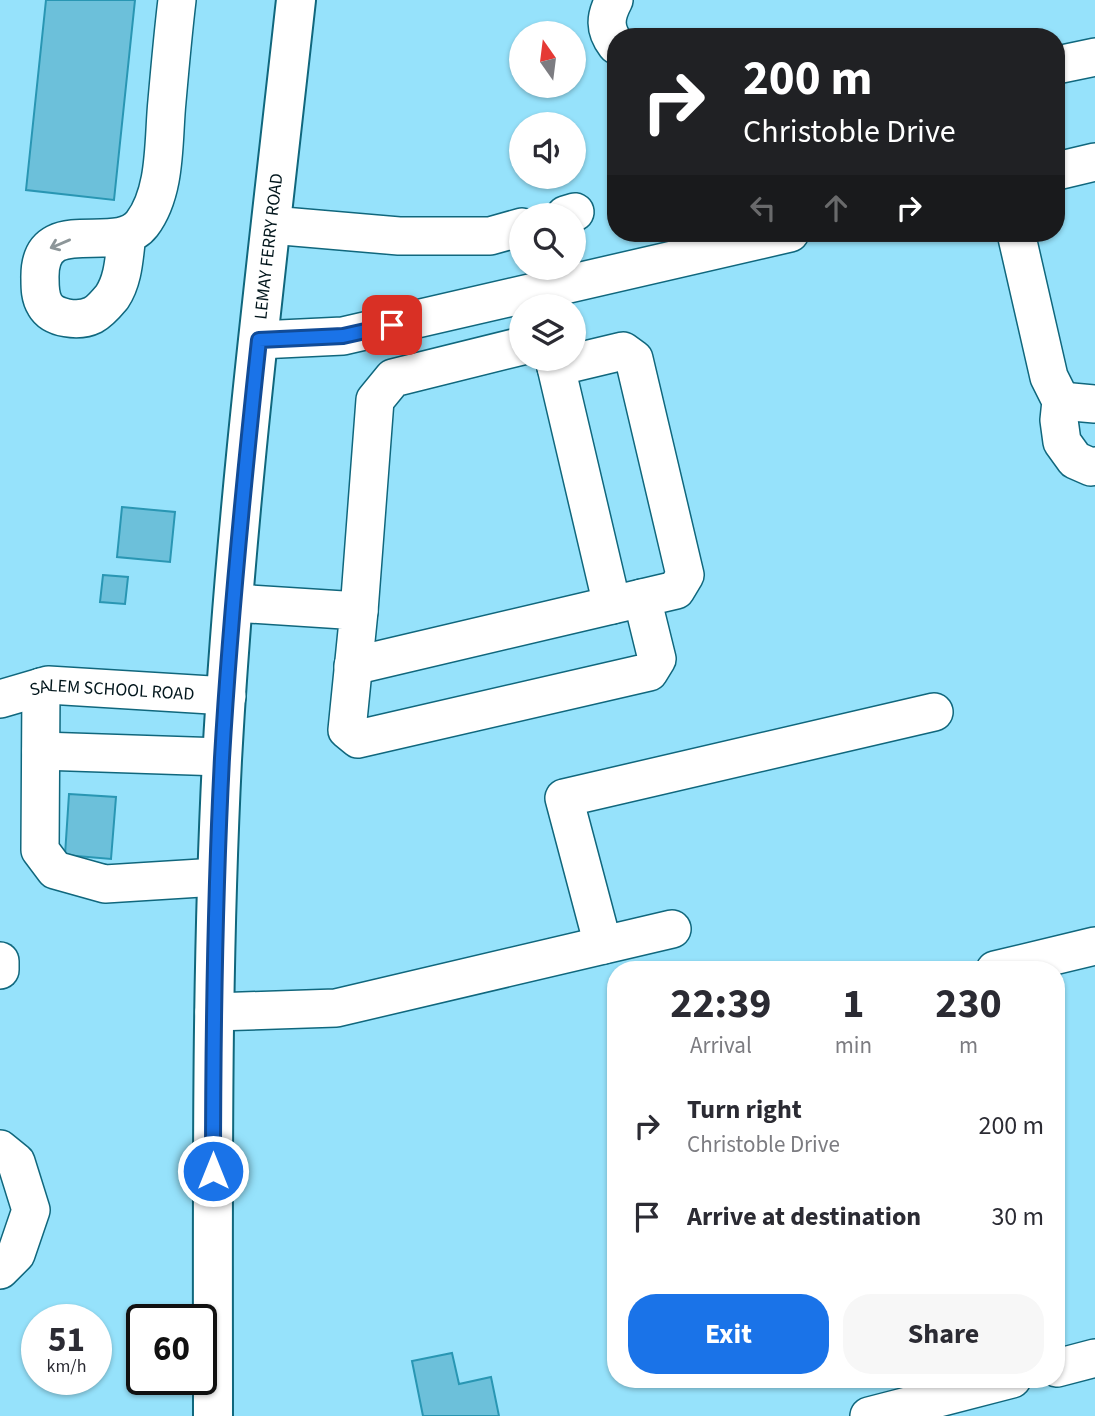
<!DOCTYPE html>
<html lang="en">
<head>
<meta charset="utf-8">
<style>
	:root { --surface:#fff; --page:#f7f7f7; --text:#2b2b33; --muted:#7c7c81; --accent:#1a73e8 }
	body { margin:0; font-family:"Source Sans 3",sans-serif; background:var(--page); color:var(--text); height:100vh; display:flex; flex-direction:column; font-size:26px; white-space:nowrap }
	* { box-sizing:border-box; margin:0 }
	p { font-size:23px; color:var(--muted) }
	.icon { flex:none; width:38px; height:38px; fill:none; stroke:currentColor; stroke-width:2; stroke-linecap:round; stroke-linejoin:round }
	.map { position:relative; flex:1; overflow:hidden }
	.details { position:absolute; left:607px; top:961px; width:458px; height:427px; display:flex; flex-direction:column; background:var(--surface); border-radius:28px; box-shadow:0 2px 5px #0004 }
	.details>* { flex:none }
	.top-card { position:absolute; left:607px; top:28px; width:458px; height:214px; border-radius:28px; box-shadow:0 2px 5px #0004; background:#202124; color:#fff; overflow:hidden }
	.needle { width:46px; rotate:346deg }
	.buttons { position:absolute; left:509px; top:21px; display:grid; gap:14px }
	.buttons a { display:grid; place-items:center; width:77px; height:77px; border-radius:50%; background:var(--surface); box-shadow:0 2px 5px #0004; font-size:35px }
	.speed { position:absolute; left:21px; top:1304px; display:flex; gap:14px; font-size:35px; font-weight:700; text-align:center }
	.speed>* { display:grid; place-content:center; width:91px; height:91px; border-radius:50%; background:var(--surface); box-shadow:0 2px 5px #0004; line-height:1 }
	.speed small { font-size:18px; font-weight:400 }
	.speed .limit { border:4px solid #111; border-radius:10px; background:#fff; color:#111 }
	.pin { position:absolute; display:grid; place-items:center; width:60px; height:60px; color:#fff; margin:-30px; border-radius:14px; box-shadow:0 4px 10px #0006 }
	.me { position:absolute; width:77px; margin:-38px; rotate:0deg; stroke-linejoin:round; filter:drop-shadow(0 0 5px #0008) }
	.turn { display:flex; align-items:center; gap:24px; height:147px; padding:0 21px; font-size:32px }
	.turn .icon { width:91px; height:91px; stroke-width:2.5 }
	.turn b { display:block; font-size:49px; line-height:60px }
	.lanes { display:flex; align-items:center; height:66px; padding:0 21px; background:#0003; justify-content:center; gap:35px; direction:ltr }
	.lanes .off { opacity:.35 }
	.eta { display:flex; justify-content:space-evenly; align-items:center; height:119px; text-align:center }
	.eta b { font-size:42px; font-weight:700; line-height:49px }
	.cta { display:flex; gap:14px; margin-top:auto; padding:14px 21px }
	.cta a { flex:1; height:80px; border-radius:28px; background:var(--accent); color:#fff; font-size:28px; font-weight:700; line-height:80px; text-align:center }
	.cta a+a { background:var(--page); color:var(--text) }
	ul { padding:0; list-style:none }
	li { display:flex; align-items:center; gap:21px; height:91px; padding:0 21px }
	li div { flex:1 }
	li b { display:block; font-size:26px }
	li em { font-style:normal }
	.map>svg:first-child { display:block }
	.building { fill:#6cc0da; stroke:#2996b3; stroke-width:2 }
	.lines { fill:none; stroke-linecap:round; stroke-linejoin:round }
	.minor-casing { stroke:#10677d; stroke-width:40 }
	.major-casing { stroke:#10677d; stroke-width:42 }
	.minor { stroke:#fff; stroke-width:37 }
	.major { stroke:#fff; stroke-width:38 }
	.oneway { stroke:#8d9699 }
	.route-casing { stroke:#114b97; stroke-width:18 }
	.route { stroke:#1a73e8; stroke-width:12 }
	.labels { text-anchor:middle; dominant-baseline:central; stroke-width:7; stroke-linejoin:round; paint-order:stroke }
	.street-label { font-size:18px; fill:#02161c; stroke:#96e2fb }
</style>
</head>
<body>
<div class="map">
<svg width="1095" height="1416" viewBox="0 0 1095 1416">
	<rect width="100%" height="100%" fill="#96e2fb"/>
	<path class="building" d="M46 0H135L114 200 26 190Z
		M122 507 175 512 170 562 117 557Z
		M103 575 128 577 125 604 100 602Z
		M69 794 116 797 111 859 65 855Z
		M452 1353 459 1384 491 1377 499 1416H423L412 1361Z"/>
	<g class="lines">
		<g class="minor-casing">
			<g id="minor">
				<path d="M614 0C605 17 604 29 616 45"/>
				<path d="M1057 65 1095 57"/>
				<path d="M1057 171 1095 162"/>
				<path d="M565 215 575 212"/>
				<path d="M271 225 399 236H490L522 227"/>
				<path d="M1016 233 1049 377 1061 401 1059 420 1062 442 1075 460 1091 467 1095 466"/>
				<path d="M127 235C124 256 124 279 112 297 107 303 99 312 93 315 79 322 53 319 45 305 40 297 40 288 40 279 38 210 116 258 142 224 167 191 163 140 167 101 170 67 173 33 177 0"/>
				<path d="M259 340 343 336 790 233"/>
				<path d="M556 367 612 605"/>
				<path d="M1061 401 1095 404"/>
				<path d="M234 603 359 611 347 730 358 739 649 672 657 659 642 598 676 590 685 575 634 359 623 351 556 367 554 359"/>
				<path d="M359 611 375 400 393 378 522 346"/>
				<path d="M353 666 642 598"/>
				<path d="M41 687 40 850 55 870 105 884 217 877"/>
				<path id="s1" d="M0 699 48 685 227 696"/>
				<path d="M41 751 222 757"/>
				<path d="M603 945 564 798 934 712"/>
				<path d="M0 961V970"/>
				<path d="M995 970 1095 946"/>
				<path d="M214 1012 336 1008 672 929"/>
				<path d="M0 1149 16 1162 31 1210 16 1254 0 1270"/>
				<path d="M1057 1368 1095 1358"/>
				<path d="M869 1416 1012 1379"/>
			</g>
		</g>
		<g class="major-casing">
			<g id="major">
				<path id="s2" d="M213 1416C213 1197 211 978 222 760 236 506 268 253 296 0"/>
			</g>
		</g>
		<use href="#minor" class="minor"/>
		<use href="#major" class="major"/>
	</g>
	<defs><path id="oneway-shaft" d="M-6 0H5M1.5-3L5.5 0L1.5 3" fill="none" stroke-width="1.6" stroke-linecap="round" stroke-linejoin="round" transform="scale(1.75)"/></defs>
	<use class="oneway" href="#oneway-shaft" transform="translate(60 244) rotate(157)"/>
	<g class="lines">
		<g class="route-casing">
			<path id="route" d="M213 1171C213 1033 215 895 222 758 230 618 244 479 259 340L343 336 392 325"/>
		</g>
		<use href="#route" class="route"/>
	</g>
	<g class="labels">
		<g class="street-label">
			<text stroke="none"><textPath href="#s2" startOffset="1172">LEMAY FERRY ROAD</textPath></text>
			<text stroke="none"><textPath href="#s1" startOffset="114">SALEM SCHOOL ROAD</textPath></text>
		</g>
	</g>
</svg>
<div class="buttons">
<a><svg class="needle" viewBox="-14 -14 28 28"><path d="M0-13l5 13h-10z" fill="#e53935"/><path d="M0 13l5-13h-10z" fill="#7c7c81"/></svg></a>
<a><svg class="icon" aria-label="sound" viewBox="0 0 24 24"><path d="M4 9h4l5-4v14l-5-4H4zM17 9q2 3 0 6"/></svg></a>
<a><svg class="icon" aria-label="search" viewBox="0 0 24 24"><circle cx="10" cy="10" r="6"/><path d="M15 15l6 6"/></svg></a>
<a><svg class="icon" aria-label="layers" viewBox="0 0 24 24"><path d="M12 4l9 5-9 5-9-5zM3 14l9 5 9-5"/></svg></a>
</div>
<div class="speed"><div>51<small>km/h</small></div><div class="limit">60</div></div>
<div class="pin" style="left:392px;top:325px;background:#d93025"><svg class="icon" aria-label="arrive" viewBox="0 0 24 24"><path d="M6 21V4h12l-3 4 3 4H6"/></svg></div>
<svg class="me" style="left:213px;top:1171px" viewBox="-20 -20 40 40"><circle r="17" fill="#1a73e8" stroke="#fff" stroke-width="3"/><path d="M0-11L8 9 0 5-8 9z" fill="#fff"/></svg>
<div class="top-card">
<div class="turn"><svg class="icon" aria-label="right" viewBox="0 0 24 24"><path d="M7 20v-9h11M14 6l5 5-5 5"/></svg><div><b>200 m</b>Christoble Drive</div></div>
<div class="lanes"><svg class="icon off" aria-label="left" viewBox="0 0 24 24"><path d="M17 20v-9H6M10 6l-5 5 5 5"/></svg><svg class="icon off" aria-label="ahead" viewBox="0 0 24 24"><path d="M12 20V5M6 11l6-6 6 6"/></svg><svg class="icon" aria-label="right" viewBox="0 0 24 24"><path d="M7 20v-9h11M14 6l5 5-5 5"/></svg></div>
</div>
<section class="details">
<div class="eta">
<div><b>22:39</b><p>Arrival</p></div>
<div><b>1</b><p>min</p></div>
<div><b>230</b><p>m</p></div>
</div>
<ul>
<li><svg class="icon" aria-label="right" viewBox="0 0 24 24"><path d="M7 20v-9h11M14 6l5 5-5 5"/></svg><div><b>Turn right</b><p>Christoble Drive</p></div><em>200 m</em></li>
<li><svg class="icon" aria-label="arrive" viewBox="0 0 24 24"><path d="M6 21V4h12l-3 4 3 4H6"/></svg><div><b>Arrive at destination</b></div><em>30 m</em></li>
</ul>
<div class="cta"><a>Exit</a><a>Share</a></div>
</section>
</div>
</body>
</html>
